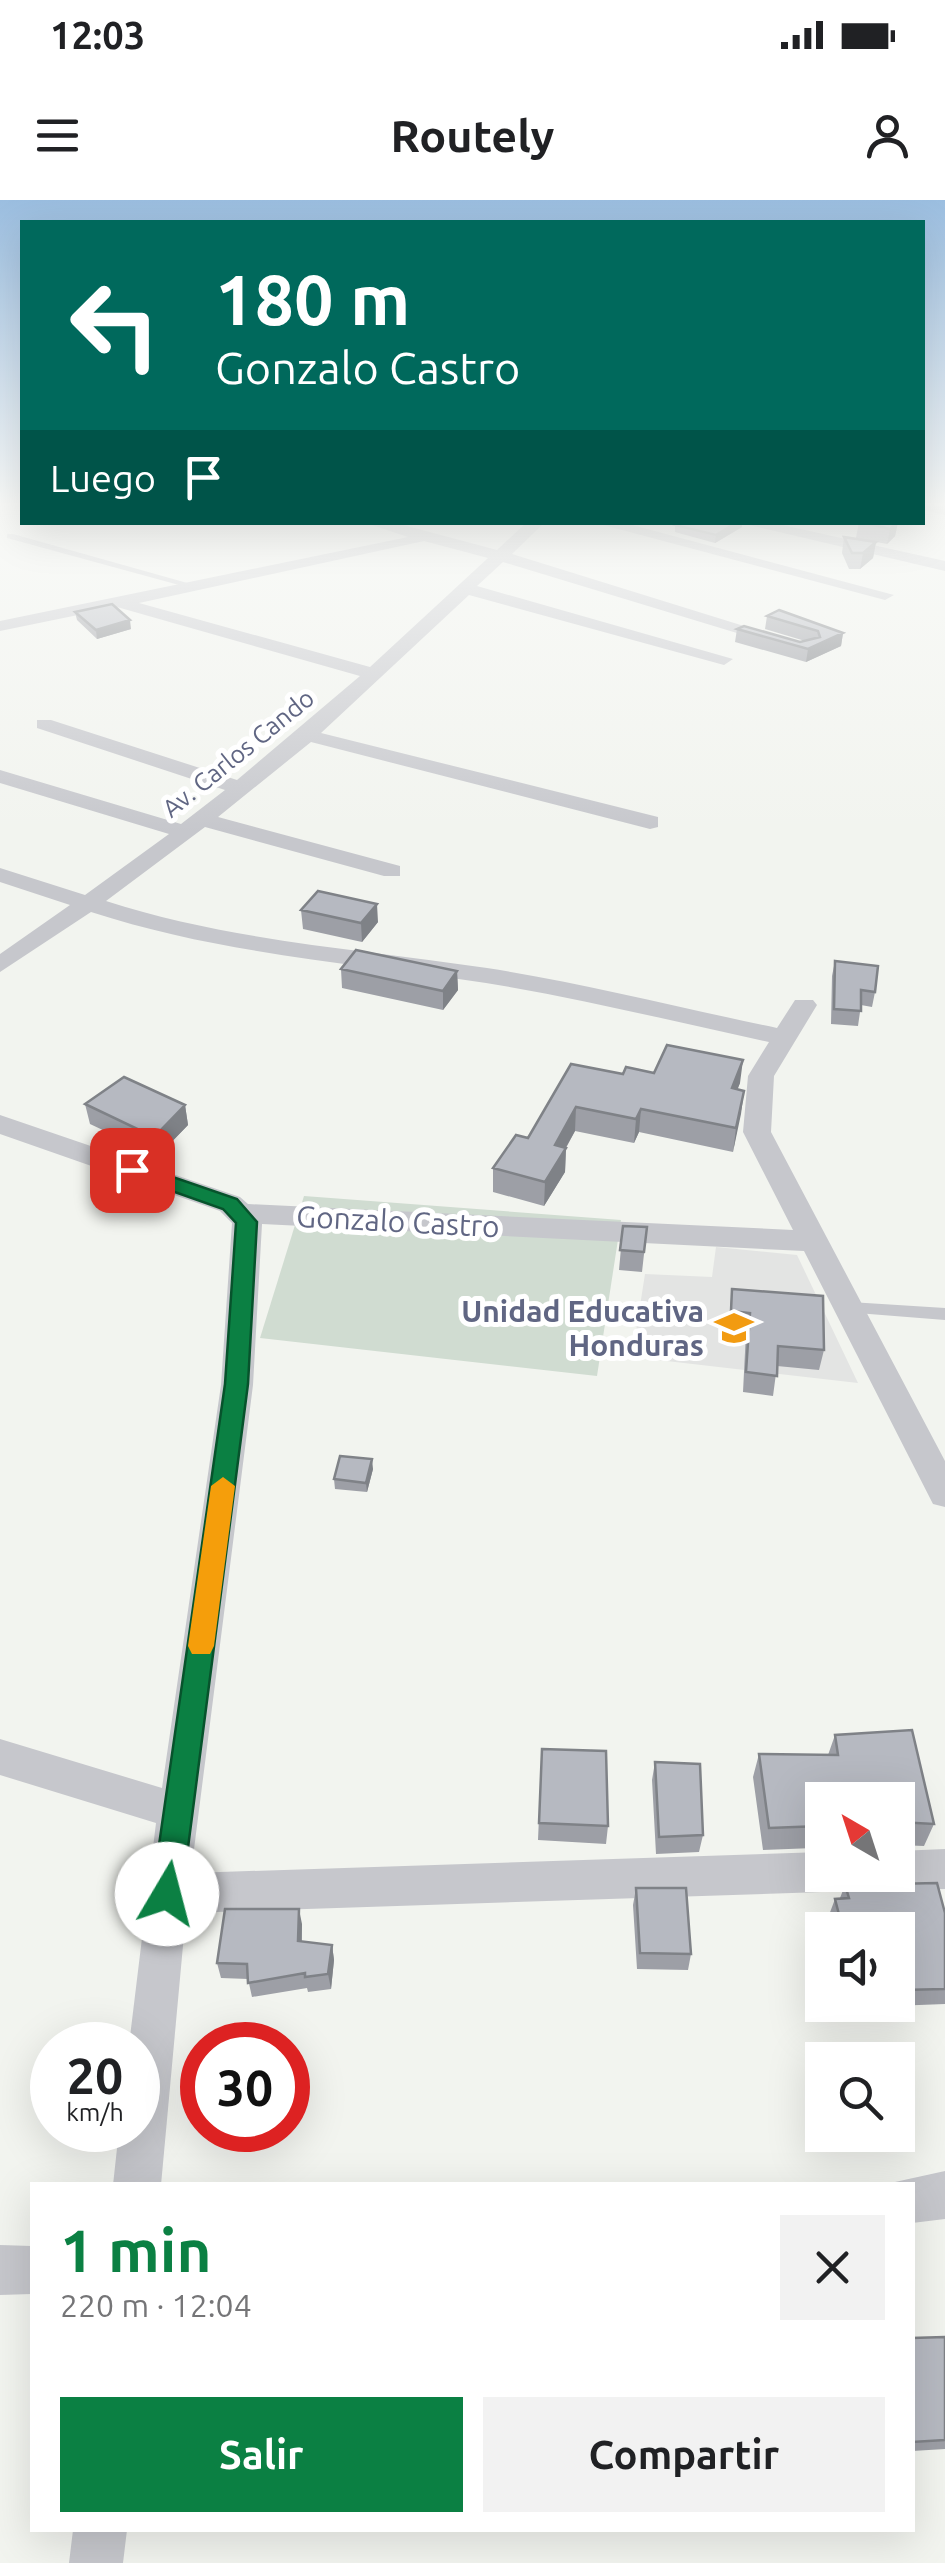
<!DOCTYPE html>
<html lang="es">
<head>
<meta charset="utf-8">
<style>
	:root { --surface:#fff; --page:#f2f2f2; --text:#202124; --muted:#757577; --accent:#0b8043 }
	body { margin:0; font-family:Ubuntu,sans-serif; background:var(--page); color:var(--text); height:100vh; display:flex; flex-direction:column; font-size:38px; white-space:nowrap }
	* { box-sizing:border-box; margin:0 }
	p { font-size:32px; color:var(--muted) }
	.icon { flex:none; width:55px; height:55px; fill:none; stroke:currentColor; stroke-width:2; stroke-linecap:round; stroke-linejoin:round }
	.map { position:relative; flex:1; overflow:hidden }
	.side { position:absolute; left:30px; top:1982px; width:885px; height:350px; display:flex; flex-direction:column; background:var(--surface); border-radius:0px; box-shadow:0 10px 40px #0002 }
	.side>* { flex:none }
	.banner { position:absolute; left:20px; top:20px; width:905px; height:305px; border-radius:0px; box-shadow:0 10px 40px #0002; background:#00695c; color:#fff; overflow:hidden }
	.needle { width:65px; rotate:321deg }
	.controls { position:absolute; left:805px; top:1582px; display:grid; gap:20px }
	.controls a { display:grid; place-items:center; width:110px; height:110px; border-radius:0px; background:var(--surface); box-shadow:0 10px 40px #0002; font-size:50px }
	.speed { position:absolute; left:30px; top:1822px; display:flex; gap:20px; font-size:50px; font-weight:700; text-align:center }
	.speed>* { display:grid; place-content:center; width:130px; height:130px; border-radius:50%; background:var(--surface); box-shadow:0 10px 40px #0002; line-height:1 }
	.speed small { font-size:25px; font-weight:400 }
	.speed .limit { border:15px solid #d22; background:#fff; color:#111 }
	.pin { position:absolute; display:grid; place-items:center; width:85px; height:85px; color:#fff; margin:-42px; border-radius:20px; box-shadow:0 5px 15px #0006 }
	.me { position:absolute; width:110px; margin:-55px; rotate:8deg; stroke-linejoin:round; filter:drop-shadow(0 0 8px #0008) }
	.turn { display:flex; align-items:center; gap:35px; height:210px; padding:0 30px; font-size:45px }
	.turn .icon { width:130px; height:130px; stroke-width:2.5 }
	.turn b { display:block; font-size:70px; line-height:85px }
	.then { display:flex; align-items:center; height:95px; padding:0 30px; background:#0003; gap:20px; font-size:38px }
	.round { display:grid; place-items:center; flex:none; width:105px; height:105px; border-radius:0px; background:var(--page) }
	.headline { display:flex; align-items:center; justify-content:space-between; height:170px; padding:0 30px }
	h1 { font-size:60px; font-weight:700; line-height:75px; color:var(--accent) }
	.action { display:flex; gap:20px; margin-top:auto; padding:20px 30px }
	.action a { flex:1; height:115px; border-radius:0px; background:var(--accent); color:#fff; font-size:40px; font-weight:700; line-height:115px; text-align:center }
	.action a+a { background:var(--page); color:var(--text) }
	.status { display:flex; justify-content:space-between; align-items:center; height:70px; padding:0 50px; background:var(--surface); direction:ltr }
	.status svg { height:28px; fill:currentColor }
	header { display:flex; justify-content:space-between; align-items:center; height:130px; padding:0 30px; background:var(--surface); font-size:45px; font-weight:700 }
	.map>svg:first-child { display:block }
	.built { fill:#e3e4e3 }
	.green { fill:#d0dcd1 }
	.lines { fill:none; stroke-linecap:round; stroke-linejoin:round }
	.service { fill:#c6c7cc; fill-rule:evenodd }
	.minor { fill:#c6c7cc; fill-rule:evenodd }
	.wall { fill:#9d9fa6 }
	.shaded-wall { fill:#7f8287 }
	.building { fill:#b6b9c1; stroke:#7f8287; stroke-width:2.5 }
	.route { fill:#0b8043; stroke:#07532c; stroke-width:2.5 }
	.slow { fill:#f59e0b }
	.labels { text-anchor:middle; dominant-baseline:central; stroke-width:10; stroke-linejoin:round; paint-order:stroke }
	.far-street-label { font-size:25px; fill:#606683; stroke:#fff }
	.street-label { font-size:30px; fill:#606683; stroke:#fff }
	.poi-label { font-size:30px; font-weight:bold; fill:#606683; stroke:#fff; text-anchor:end }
</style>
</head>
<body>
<div class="status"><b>12:03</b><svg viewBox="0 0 49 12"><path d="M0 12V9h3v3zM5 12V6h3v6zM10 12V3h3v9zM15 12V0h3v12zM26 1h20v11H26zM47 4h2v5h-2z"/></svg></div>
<header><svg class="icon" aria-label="menu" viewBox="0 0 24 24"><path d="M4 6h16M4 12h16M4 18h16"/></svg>Routely<svg class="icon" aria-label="person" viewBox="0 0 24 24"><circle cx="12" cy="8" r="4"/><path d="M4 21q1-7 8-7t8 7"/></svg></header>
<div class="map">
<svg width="945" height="2363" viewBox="0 0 945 2363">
	<rect width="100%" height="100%" fill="#f2f4ef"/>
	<path class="built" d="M716 1047 797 1055 858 1183 632 1157 645 1074 712 1077Z"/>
	<path class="green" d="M304 996 621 1020 597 1176 260 1138Z"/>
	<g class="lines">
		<path class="service" d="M7 334H13L198 386 190 388 7 338Z
			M850 1102 945 1108V1120L844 1112 842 1108Z"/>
		<path class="minor" d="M922 302 945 305V315L922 310Z
			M363 322H392L497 350 527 322H545L512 354 789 440 773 444 503 362 477 386 733 459 724 465 469 395 321 533 658 617V627L650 629 311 542 218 617 400 666V676H384L205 627 106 701C230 741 359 749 487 768 584 783 681 808 777 828L795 800H813L817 805 774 876 771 932 945 1261V1307L933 1304 804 1051 262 1024 253 1185 191 1673 822 1652V1675H842L837 1686 822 1692 186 1713 161 1985H113L119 1930H138V1845H129L156 1623 0 1575V1539L162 1588 221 1185 232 1023 220 1011 0 934V915L240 997 248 1004 793 1030 743 932 748 876 769 842C675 822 581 798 486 783 353 763 220 754 91 712L0 772V754L70 705 0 682V668L85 695 169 634 0 583V570L181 624 225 590 37 528V520H51L237 580 360 476 117 407 0 431V421L408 337ZM424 341 488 358 370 467 139 403Z
			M592 322H621L894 395 885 400Z
			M736 322H769L945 361V371Z
			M945 1649V1689L898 1690 883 1684 879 1675H898V1651Z
			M945 1971V2019L912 2023V1985L895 1982Z
			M0 2045 32 2046V2094L0 2095Z
			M73 2330H127L123 2363H69Z"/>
	</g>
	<path class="wall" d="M679 322H742V327L715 343 675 332V325Z
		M859 322H898L895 336 887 344 856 338Z
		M844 337 876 342 873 358 860 369H849L842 353Z
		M75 412 131 429 97 439 77 420Z
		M767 416 843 433 841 446 806 462 735 442 737 429 800 442 805 441 765 429Z
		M301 710 378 722 362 742 303 729Z
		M835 761 875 792 872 807 861 805 858 826 831 824 832 776Z
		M341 769 457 771 458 790 443 810 342 788Z
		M654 873 740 883 737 889 744 891 733 952 639 932 634 943 575 931 566 948 565 972 544 1006 493 992V968L528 938 623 874Z
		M85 904 185 905 188 925 158 956 90 924Z
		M623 1026 647 1027 642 1072 619 1070Z
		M732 1089 824 1150 819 1170 777 1166 773 1196 743 1192 746 1132 728 1130Z
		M373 1269 367 1292 335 1289 334 1279Z
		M835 1535 934 1624 924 1646 898 1645V1600H822V1642L816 1641 814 1648 763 1650 753 1577 759 1554 828 1555Z
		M542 1549 608 1626 606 1644 538 1640Z
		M655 1562 703 1635 699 1652 656 1654 652 1580Z
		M845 1685 945 1713V1804L893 1806 898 1805V1730H832L829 1715 835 1699 840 1698Z
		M636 1688 691 1754 688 1770 637 1769 633 1705Z
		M302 1724V1741L332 1745 334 1760 331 1789 308 1792 307 1788 252 1797 248 1779 221 1778 217 1763Z
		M945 2137V2249L912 2251V2138Z"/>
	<path class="shaded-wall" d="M737 322H742V327L715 343 716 335Z
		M896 322H898L895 336 887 344 890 329Z
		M876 342 873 358 860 369 863 353Z
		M130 420 131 429 97 439 96 430Z
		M843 433 841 446 806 462 808 449Z
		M377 704 378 722 362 742 361 723Z
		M457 771 458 790 443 810V791Z
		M743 860 740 883 729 912 732 888Z
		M744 891 741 914 733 952 736 928Z
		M185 905 188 925 158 956 154 937Z
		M576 907 575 931 556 965 566 948 565 972 544 1006 545 982 555 945Z
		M641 909 639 932 634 943 636 919Z
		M372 1259 373 1269 367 1292 366 1283Z
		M299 1709 302 1724 301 1756 298 1741Z
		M332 1745 334 1760 331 1789 328 1774Z"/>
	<path class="building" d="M679 322H737L716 335 675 325Z
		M861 322H896L890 329Z
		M844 337 876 342 863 353H852Z
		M112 404 130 420 96 430 75 412Z
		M779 410 843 433 808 449 737 429 744 426 800 442 820 437 818 431 767 416Z
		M318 691 377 704 361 723 301 710Z
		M356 750 457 771 443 791 341 769Z
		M835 761 878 766 875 792 861 790V811L834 809Z
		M667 845 743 860 732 888 744 891 736 928 641 909 636 919 576 907 555 945 566 948 545 982 493 968 516 935 528 938 571 864 623 874 626 867 654 873Z
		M124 877 185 905 154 937 85 904Z
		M623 1026 647 1027 644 1052 620 1050Z
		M732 1089 823 1096 824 1150 778 1146 777 1176 746 1172 750 1113 731 1111Z
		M340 1256 372 1259 366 1283 334 1279Z
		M912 1530 934 1624 898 1622V1600H822V1619H820L821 1626 769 1628 759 1554 838 1555 835 1535Z
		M542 1549 606 1551 608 1626 539 1623Z
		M655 1562 700 1564 703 1635 659 1637Z
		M937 1683 945 1713V1789L901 1790 898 1775V1730H843L835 1699 849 1698 845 1685Z
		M636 1688H686L691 1754 640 1753Z
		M225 1709H299L298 1741 332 1745 328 1774 305 1777V1773L248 1783 247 1764 217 1763Z
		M945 2137V2240L912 2242V2138Z"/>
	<linearGradient id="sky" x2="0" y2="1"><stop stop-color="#9bbee0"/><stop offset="0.48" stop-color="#f9faf8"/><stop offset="1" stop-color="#f9faf8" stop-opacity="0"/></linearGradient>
	<rect width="945" height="633" fill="url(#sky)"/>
	<path class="route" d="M132 963 237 999 257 1022 248 1184 182 1694 177 1704 167 1708 157 1704 152 1694 225 1184 236 1023 223 1009 124 974V965Z"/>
	<path class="slow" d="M223 1277 235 1286 214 1446 210 1454H192L188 1446 211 1286Z"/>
	<defs>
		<g id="school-bare" transform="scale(3)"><path d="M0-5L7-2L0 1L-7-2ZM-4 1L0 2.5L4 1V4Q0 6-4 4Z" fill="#f29b11" stroke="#fff" stroke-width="2.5" paint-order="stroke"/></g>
	</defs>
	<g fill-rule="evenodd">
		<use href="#school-bare" x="734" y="1128"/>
	</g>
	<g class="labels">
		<g class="far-street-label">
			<text transform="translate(238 553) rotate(-39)">Av. Carlos Cando</text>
		</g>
		<g class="street-label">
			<text transform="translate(398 1021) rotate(3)">Gonzalo Castro</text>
		</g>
		<g class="poi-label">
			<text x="704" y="1111">Unidad Educativa<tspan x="704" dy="34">Honduras</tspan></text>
		</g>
	</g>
</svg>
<div class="controls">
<a><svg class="needle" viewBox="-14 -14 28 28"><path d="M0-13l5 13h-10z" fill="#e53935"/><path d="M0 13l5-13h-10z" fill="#757577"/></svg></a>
<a><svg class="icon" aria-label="sound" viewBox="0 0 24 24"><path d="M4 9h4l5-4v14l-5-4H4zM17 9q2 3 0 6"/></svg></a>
<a><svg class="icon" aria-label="search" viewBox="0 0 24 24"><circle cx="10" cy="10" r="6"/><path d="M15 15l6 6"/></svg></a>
</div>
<div class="speed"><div>20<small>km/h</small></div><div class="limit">30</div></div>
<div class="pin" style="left:132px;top:970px;background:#d93025"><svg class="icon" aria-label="arrive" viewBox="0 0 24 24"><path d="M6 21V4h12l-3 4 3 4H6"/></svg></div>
<svg class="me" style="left:167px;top:1694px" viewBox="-20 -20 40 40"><circle r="19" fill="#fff"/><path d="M0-13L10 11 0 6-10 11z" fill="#0b8043"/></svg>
<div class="banner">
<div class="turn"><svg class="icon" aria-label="left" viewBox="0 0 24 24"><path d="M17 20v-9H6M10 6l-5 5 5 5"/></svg><div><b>180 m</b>Gonzalo Castro</div></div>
<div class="then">Luego<svg class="icon" aria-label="arrive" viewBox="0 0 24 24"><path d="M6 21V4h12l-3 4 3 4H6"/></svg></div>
</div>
<section class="side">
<div class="headline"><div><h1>1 min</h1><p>220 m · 12:04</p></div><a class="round"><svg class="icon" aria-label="close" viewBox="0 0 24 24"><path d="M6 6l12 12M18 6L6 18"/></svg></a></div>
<div class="action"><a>Salir</a><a>Compartir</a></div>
</section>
</div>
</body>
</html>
